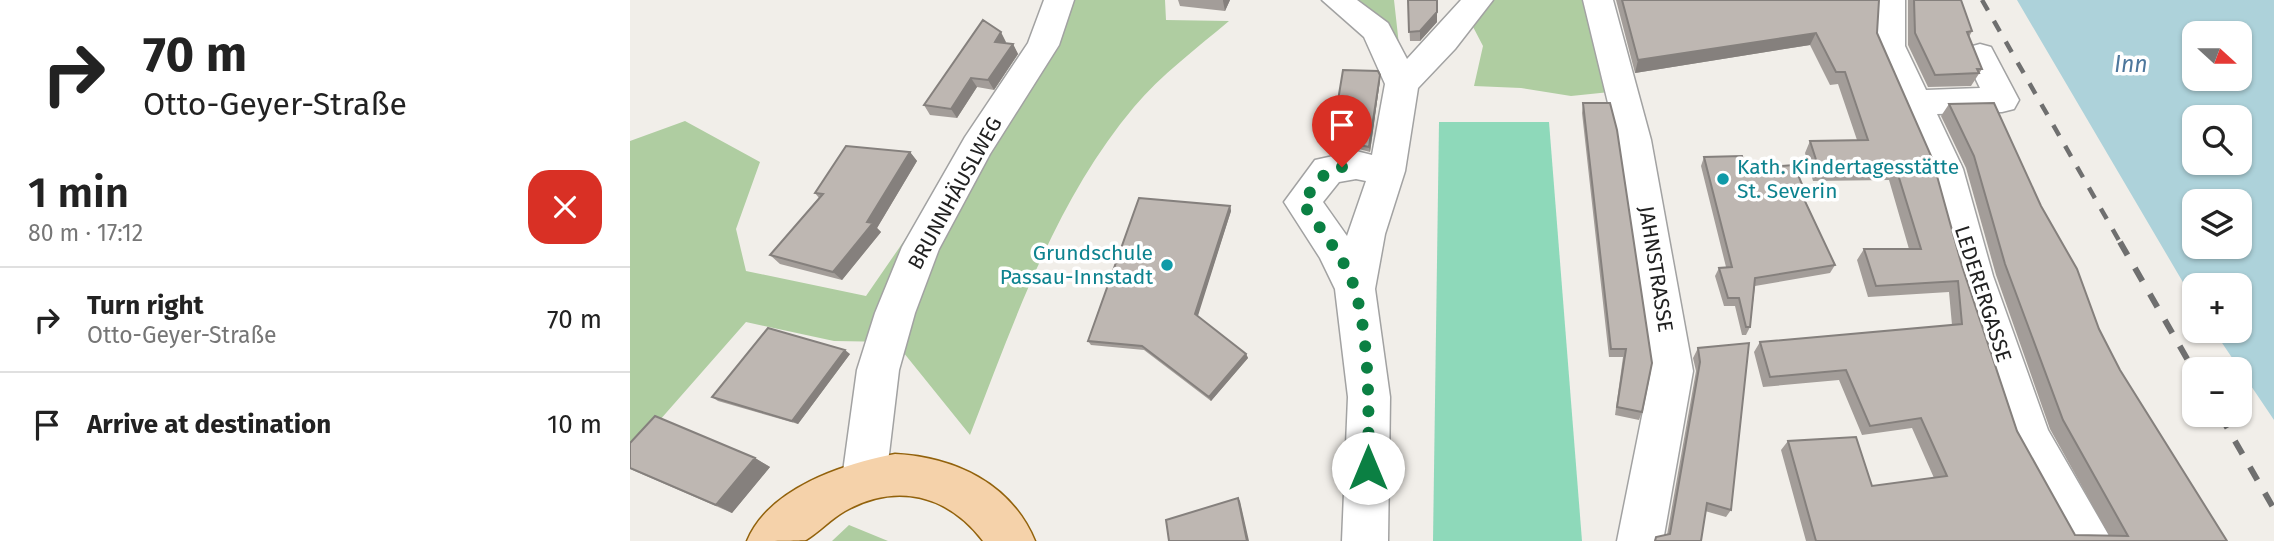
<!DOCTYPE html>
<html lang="en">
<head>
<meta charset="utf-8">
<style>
	:root { --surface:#fff; --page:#f2f2f2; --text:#222; --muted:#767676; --line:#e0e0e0 }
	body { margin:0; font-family:"Fira Sans",sans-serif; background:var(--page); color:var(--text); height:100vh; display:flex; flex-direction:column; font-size:26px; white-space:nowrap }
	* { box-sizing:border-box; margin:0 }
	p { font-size:23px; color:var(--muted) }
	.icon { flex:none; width:38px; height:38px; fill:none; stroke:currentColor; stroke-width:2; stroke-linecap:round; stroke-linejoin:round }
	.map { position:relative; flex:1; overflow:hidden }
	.panel { display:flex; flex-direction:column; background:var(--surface); width:630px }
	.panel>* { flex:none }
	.banner { background:#fff; color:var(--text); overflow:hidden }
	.needle { width:46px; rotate:111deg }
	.fabs { position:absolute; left:1552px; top:21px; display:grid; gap:14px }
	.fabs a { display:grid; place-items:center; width:70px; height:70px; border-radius:14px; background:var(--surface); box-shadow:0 2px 5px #0004; font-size:35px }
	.pin { position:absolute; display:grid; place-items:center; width:60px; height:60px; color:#fff; margin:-72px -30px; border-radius:50% 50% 50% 0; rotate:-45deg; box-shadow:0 0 7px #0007 }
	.pin .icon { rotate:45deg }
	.me { position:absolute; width:77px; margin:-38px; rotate:0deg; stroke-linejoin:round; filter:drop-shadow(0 0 5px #0008) }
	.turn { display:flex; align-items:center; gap:24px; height:147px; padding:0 28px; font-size:32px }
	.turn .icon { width:91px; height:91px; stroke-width:2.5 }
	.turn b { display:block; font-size:49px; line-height:60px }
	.round { display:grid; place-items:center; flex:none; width:74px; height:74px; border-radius:21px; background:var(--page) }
	.overview { display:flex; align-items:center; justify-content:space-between; height:119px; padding:0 28px }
	h1 { font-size:42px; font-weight:600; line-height:52px }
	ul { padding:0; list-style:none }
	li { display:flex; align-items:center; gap:21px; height:105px; padding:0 28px; border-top:2px solid var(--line) }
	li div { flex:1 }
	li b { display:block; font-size:26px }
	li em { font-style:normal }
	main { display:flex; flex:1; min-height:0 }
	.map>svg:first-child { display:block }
	.forest { fill:#afcda1 }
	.pitch { fill:#8ed9ba }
	.water { fill:#add2da; fill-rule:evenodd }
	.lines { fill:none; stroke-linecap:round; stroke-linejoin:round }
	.minor-casing { stroke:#a2a2a2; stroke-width:3 }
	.major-casing { stroke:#92620c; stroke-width:3 }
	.minor { fill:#fff; fill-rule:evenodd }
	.major { fill:#f5d2aa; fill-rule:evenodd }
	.rail-far1 { stroke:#6f6f6f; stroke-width:4.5; stroke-dasharray:12 12; stroke-linecap:butt }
	.rail { stroke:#6f6f6f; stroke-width:6; stroke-dasharray:15 15; stroke-linecap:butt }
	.wall { fill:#a39d99 }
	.shaded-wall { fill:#85807d }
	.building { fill:#beb7b2; stroke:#85807d; stroke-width:2 }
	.route { stroke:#0b8043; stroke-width:12; stroke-dasharray:0 21.6 }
	.culture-dot { fill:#0f9aa8; stroke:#fff; stroke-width:2.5 }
	.labels { text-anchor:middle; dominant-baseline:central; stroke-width:7; stroke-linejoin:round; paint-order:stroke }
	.culture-label { font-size:21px; fill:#0d838f; stroke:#fff; text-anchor:start }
	.street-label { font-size:21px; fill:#212121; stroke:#fff }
	.water-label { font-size:23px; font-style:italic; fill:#4d779c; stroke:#fff }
</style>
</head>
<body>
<main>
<section class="panel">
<div class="banner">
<div class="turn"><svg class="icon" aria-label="right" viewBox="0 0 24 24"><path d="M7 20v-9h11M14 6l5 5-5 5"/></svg><div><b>70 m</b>Otto-Geyer-Straße</div></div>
</div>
<div class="overview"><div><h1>1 min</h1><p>80 m · 17:12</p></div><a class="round" style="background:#d93025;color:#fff"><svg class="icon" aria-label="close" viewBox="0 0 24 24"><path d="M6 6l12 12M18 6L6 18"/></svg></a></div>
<ul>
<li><svg class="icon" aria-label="right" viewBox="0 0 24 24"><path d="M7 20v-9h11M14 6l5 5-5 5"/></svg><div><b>Turn right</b><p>Otto-Geyer-Straße</p></div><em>70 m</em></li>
<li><svg class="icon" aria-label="arrive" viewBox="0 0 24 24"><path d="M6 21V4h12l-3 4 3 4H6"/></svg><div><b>Arrive at destination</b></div><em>10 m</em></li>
</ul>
</section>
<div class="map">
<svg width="1644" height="541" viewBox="0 0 1644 541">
	<rect width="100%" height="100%" fill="#f1eee9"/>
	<path class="forest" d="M440 0H535L536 20 599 21C567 48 531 75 504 107 425 201 384 322 340 435L265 342 204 341 116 322 0 454V141L55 121 130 162 106 229 116 271 236 296Z
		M718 0H764L769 45Z
		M852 0H957L980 92 941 96 891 88 844 86 853 46 841 23Z
		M219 525 258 541H202Z"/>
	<path class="pitch" d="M809 122H919L952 541H803Z"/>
	<path class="water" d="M1387 0H1644V420L1584 331H1610V285H1564V301ZM1564 33H1610V79H1564ZM1564 117H1610V163H1564ZM1564 201H1610V247H1564Z"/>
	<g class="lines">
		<g class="minor-casing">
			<path id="minor" d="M414 0H444L429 45 360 154 309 249 285 313 269 370 256 479 250 494 234 500 218 494 212 479 227 370 245 313 272 247 335 137 398 43Z
				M692 0H727L758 23 777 59 831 0H863L825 49 788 88 775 171 755 234 745 289 760 397 758 541H712L718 397 705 289 690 258 654 202 685 160 726 151 742 155 755 84 734 37ZM726 179 736 181 717 236 693 202 709 182Z
				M953 0H983L1021 140 1063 371 1033 541H987L1021 371 987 140Z
				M1245 0H1275V46L1296 90 1350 88 1334 55 1339 47 1350 44 1361 47 1389 100 1384 109 1372 112 1307 114 1333 169 1363 276 1418 430 1482 541H1434L1378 439 1325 276 1297 169 1243 46Z"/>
		</g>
		<g class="major-casing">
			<path id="major" d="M265 454C324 457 381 483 405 541H353C318 495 267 482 215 511 201 519 189 532 176 540 167 541 129 541 117 541 139 488 213 464 265 454Z"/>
		</g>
		<use href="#minor" class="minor"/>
		<use href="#major" class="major"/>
		<path class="rail-far1" d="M1352 0 1491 244"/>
		<path class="rail" d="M1490 242 1564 371
			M1590 415 1644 509"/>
	</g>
	<path class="wall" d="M548 0H600L595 11 550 6Z
		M778 0 807 22 790 41H780Z
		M986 0H1249L1247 33 1332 266 1387 431 1445 535H1479L1420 429 1366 275 1336 168 1311 116 1319 104 1411 206 1469 329 1490 370 1597 541H1176L1151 450 1158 441 1242 486 1304 478 1282 428 1232 435 1209 380 1133 387 1124 352 1130 342 1322 325 1319 292 1238 297 1227 260 1234 249H1279L1259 180 1183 181 1175 153 1180 141 1227 140 1208 84 1200 85 1180 45 1005 73Z
		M1278 0H1331L1342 31 1339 37 1352 69 1341 86 1298 87 1278 45Z
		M376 42 375 43 383 44 388 54 364 90 347 87 327 118 300 115 294 105Z
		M750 75V80L740 152 725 148 701 154 700 149Z
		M953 103 1012 412 1009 420 985 415 993 357H979L952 113Z
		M280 152 287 161 247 228 251 232 212 280 150 264 140 255 189 198 185 193Z
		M1074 157 1115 169 1176 194 1174 198 1205 265 1200 273 1125 286 1120 327 1116 335H1112L1105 306H1094L1085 276 1089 268 1096 267 1071 166Z
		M600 206 601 211 567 316 616 354 618 358 581 401 514 350 461 345 458 341Z
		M1068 348 1101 510 1096 517 1075 511 1071 541H1024L1026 537 1037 535 1066 371 1063 358Z
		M220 354 168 424 88 401 82 397Z
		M0 443 125 458 140 467 102 513 0 469Z"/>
	<path class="shaded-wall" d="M593 0H600L595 11 593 1Z
		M807 12V22L790 41V31Z
		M371 32 376 42 370 52 365 42Z
		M1186 33 1180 45 1005 73 1008 60Z
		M383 44 388 54 364 90 358 80Z
		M750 75V80L740 152 739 147Z
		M341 78 347 87 327 118 321 109Z
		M725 144V148L701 154 700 149Z
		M280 152 287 161 247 228 251 232 212 280 203 272Z
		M600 206 601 211 567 319 565 314Z
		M215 350 220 354 168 424 162 421Z
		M616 354 618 358 581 401 579 397Z
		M125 458 140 467 102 513 86 505Z
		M608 498 610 501 619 541H617Z"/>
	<path class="building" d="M778 0H807V12L790 31 779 32Z
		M992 0H1249L1247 33 1302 158 1332 266 1387 431 1445 535 1498 536 1433 420 1375 264 1344 156 1319 104 1364 103 1411 206 1447 269 1469 329 1490 370 1597 541H1186L1158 441 1226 437 1242 486 1317 476 1291 418 1240 426 1216 370 1140 377 1130 342 1332 324 1328 281 1246 286 1234 249H1291L1266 168 1189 169 1180 141 1238 140 1215 72H1206L1186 33 1008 60Z
		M1284 0H1331L1342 31 1337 32 1352 69H1347L1349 73 1305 75 1285 33Z
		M353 20 371 32 365 42 383 44 358 80 341 78 321 109 294 105Z
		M713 70 748 71 750 75 739 147 725 144 700 149Z
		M953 103H980L987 130 1022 363 1012 412 987 407 996 349H981Z
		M216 146 280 152 237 222 243 223 203 272 140 255 193 194 185 193Z
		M1112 156 1115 169 1164 165 1176 194 1172 195 1205 265 1125 278 1120 327H1116L1109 298H1098L1089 268 1102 267 1074 157Z
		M509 198 600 206 565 314 616 354 579 397 512 346 458 341Z
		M138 328 215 350 162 421 82 397Z
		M1119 343 1101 510 1077 503 1071 541H1025L1026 537 1040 534 1070 362 1068 348Z
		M25 416 125 458 86 505 0 468V443Z
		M608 498 617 541H539L536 520Z"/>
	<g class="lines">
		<path class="route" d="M712 167 698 170 672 202C690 230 716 258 725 290 740 340 739 415 738 468"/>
	</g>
	<g class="culture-dot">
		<circle cx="1093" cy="179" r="7"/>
		<circle cx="537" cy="265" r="7"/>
	</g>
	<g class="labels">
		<g class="culture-label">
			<text x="1107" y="167">Kath. Kindertagesstätte<tspan x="1107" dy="24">St. Severin</tspan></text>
			<text x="523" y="253" text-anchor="end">Grundschule<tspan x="523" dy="24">Passau-Innstadt</tspan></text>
		</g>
		<g class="street-label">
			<text transform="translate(325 193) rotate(-61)">BRUNNHÄUSLWEG</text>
			<text transform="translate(1026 269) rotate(81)">JAHNSTRASSE</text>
			<text transform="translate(1353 294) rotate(72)">LEDERERGASSE</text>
		</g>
		<g class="water-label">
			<text x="1501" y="64">Inn</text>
		</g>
	</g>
</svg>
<div class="fabs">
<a><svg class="needle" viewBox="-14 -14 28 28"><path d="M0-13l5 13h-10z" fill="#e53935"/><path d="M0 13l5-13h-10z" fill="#767676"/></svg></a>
<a><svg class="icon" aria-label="search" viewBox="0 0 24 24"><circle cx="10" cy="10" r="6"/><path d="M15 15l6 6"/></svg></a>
<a><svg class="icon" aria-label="layers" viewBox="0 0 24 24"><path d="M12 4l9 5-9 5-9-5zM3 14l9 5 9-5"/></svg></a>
<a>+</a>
<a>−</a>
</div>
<div class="pin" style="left:712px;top:167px;background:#d93025"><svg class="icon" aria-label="arrive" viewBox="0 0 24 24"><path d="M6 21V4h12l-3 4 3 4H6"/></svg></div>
<svg class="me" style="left:738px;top:468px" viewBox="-20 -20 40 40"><circle r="19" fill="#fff"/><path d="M0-13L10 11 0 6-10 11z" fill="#0b8043"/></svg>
</div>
</main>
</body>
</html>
